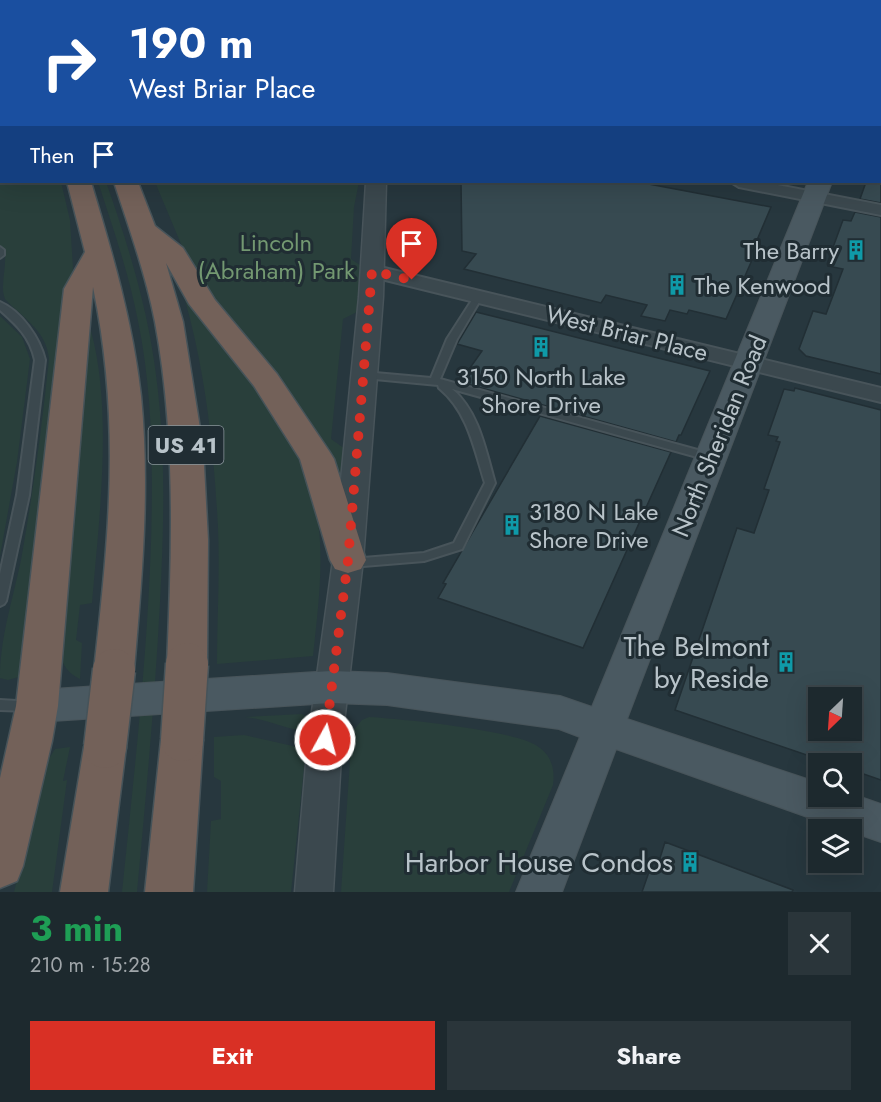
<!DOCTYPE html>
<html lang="en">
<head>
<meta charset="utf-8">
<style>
	:root { --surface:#1d292e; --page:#2a353a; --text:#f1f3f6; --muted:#a0a6aa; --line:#3b454a; --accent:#d93025 }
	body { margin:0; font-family:Jost,sans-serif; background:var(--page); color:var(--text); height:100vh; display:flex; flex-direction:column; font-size:22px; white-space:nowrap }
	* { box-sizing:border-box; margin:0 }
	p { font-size:20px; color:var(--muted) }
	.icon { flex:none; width:33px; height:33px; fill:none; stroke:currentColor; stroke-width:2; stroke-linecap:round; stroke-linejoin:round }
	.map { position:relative; height:892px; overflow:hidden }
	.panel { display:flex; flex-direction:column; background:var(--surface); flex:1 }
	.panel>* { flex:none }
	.banner { position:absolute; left:0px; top:0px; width:882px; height:183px; box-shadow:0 6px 24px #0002,0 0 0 2px var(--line); background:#1a4fa0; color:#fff; overflow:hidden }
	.needle { width:39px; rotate:205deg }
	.tools { position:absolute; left:808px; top:687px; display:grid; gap:12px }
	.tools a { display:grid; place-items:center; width:54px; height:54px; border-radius:0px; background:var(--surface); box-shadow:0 6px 24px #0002,0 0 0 2px var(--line); font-size:30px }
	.pin { position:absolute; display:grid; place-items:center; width:51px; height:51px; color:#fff; margin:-62px -26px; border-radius:50% 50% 50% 0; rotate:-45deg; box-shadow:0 0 6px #0007 }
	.pin .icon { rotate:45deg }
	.me { position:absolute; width:66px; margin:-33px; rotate:7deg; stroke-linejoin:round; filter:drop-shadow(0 0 4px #0008) }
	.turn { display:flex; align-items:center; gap:21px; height:126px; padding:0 30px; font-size:27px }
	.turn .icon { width:78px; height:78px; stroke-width:2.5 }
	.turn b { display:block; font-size:42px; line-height:51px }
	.then { display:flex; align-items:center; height:57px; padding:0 30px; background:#0003; gap:12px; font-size:22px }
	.round { display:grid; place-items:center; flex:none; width:63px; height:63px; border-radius:0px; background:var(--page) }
	.headline { display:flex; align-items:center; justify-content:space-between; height:102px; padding:0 30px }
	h1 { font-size:36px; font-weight:700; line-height:45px; color:#1e9e55 }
	.action { display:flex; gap:12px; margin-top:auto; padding:12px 30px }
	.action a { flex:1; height:69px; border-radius:0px; background:var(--accent); color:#fff; font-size:24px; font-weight:700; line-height:69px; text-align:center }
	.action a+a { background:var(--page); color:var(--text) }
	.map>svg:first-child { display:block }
	.green { fill:#293f3b }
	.building { fill:#374a51; stroke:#222f35; stroke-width:1.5; fill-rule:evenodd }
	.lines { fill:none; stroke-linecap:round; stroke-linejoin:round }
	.service-casing { stroke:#48545a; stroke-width:4 }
	.minor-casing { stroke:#48545a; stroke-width:4 }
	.tertiary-casing { stroke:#48545a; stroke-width:3 }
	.secondary-casing { stroke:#48545a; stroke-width:2 }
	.motorway-casing { stroke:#465359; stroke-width:3 }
	.service { fill:#3b484e; fill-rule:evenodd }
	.minor { fill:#3b484e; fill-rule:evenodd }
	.tertiary { fill:#3b484e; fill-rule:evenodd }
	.secondary { fill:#4a5961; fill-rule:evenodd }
	.motorway { fill:#736159; fill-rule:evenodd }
	.motorway-bridge-casing { stroke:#465359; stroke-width:45; stroke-linecap:butt }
	.motorway-bridge { stroke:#736159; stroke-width:42 }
	.route { stroke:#d93025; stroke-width:10; stroke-dasharray:0 18 }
	.labels { text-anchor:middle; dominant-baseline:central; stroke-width:6; stroke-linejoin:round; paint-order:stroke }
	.shield { fill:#202d33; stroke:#8a969c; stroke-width:1.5 }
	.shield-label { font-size:22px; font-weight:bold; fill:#b8c3c9 }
	.park-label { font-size:24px; fill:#739871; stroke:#202d33 }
	.poi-label { font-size:24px; fill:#b8c3c9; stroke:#202d33; text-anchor:start }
	.street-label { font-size:24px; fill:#b8c3c9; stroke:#202d33 }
	.near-poi-label { font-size:28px; fill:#b8c3c9; stroke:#202d33; text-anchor:end }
</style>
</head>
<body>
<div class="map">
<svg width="881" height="892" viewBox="0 0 881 892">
	<rect width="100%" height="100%" fill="#27373e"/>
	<path class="green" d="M0 0H10L2 2V182H61L70 220 73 268 22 676 8 680 0 678C0 637 13 599 21 560 33 493 42 427 49 359 47 331 23 318 5 299 0 286 6 271 5 256L0 257Z
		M78 0H433L78 2Z
		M98 182H106C128 244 148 309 156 375 166 450 164 526 160 602 155 699 146 795 137 892H122C134 776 147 660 151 543 153 470 153 394 138 321 129 274 113 228 98 182Z
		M155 182H359L354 207 351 259 363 267 359 311 343 319 331 439 348 451 343 487 194 269 181 244Z
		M182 290C239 364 315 443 320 542 322 580 317 618 313 656L217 664C217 619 220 573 218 528 214 448 205 366 182 290Z
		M0 316 22 337 30 359 17 462 0 556Z
		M88 331H91C113 411 99 520 92 603L80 605 76 640 82 643 80 679C62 670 61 659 58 641Z
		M302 714 309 718 307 731C286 730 267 719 245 717Z
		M369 717C401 719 519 730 540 748 552 757 555 770 553 785L509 892H341L352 732 362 720Z
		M244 735 306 749 291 892H207L211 821 221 819V781L214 777V737Z
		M70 747 63 781 67 780 52 892H14L45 765 55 749Z"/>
	<path class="building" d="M461 182H638L771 207 749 259 752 260 726 319 689 310 687 314 670 310 665 321 641 316 647 305 606 295 601 303 464 269 476 254 462 251Z
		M866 182H881V203L860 199Z
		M855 212 881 217V374L806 356 799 349 813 311 826 314 843 269 828 266 830 261H828L843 220 851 221Z
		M476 312 646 355 710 371 681 435H679L676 442 460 382 482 351 457 344Z
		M795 388 881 410V780L852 770V764H833L675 710 737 528 754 533 769 490 764 489 780 442 776 441 778 437 768 435 784 389 794 391ZM819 698H852V730H819Z
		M540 416 671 452 583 648 438 598 446 584 443 583Z
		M665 842 793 890 792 892H642L650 869 656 871Z"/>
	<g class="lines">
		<g class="service-casing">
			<path id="service" d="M760 0H766L759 2Z
				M880 133H881V137H880Z
				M0 247 4 250V255L0 258Z
				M478 294 482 297 457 339 440 379 712 454 713 456 708 460 452 389C479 411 486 452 495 483L462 549 424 561 351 567 347 566 345 563 347 560 351 559 424 553 454 543 485 483C474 448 468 412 439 388L438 385 364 378 359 375 364 372 431 378 447 339 474 297Z
				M0 302C21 311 40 338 45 360L29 495 6 601 4 604 0 606V574L17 495 35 360C30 337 17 325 0 310Z
				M0 700 33 702 35 706 33 710 28 711 0 710Z"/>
		</g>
		<g class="minor-casing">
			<path id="minor" d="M880 69H881V77H880Z
				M731 182H762L881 205V215L739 187Z
				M372 265 881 388V402L365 275 363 271 365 267Z"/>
		</g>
		<g class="tertiary-casing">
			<path id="tertiary" d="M434 0H450L433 2Z
				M366 182H386L383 297 363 560 342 740 333 892H295L308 740 333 560 359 297Z"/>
		</g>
		<g class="secondary-casing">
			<path id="secondary" d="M881 21V33H880V22Z
				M808 182H832L627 719 819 783V796H852V794L881 804V842L852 832V830H844L616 749 562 892H516L580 737 559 729 387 705 331 703 37 722 23 718 17 706 23 694 37 690 331 671 387 673 462 683 560 696 592 707Z"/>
		</g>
		<g class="motorway-casing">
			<path id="motorway" d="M18 0H36V2H18Z
				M52 0H70L71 2H53Z
				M67 182H91C112 252 133 323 141 396 150 487 142 579 134 670L128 681 114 686 100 681 94 670C109 536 121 421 93 287L58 706 52 741 23 866 17 881 0 888V778L16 706 64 289 85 252Z
				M114 182H138L155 226 183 248 215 300 277 374 329 451 334 459 366 560 361 569 348 573 335 569 330 560 300 459 254 386 189 304 166 263 183 322 203 447 208 540 207 664 201 675 187 680 173 675 167 664C172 550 176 435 155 322 146 275 129 228 114 182Z
				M182 722 197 727 203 740 193 892H145L161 740 167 727Z
				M105 729 120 734 126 747 108 892H60L84 747 90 734Z"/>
		</g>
		<use href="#service" class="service"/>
		<use href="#minor" class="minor"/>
		<use href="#tertiary" class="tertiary"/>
		<use href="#secondary" class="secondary"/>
		<use href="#motorway" class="motorway"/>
		<g class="motorway-bridge-casing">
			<path id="motorway-bridge" d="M182 740 187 664
				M105 747 114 670"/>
		</g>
		<use href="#motorway-bridge" class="motorway-bridge"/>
	</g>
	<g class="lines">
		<path class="route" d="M325 740 348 560 372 271 412 280"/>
	</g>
	<defs>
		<g id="building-bare" transform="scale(1.62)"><path d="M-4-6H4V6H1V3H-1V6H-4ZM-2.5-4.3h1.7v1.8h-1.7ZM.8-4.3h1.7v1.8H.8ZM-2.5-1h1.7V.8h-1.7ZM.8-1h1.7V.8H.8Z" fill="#0f9aa8" stroke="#202d33" stroke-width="2.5" paint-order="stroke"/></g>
	</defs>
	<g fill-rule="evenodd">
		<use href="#building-bare" x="856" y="250"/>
		<use href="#building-bare" x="677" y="285"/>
		<use href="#building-bare" x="541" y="347"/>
		<use href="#building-bare" x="512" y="525"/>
		<use href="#building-bare" x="786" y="662"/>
		<use href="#building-bare" x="690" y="862"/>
	</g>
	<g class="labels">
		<rect class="shield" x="148.5" y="426" width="75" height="38" rx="4.5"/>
		<g class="shield-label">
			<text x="186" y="445">US 41</text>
		</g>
		<g class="park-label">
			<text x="276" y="242">Lincoln<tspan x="276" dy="28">(Abraham) Park</tspan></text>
		</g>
		<g class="poi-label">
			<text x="839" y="250" text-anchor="end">The Barry</text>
			<text x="694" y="285">The Kenwood</text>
			<text x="541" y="376" text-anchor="middle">3150 North Lake<tspan x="541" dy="28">Shore Drive</tspan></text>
			<text x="529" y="511">3180 N Lake<tspan x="529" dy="28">Shore Drive</tspan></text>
		</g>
		<g class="street-label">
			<text transform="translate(627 333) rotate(14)">West Briar Place</text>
			<text transform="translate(719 436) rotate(-68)">North Sheridan Road</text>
		</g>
		<g class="near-poi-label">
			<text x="769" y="646">The Belmont<tspan x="769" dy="32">by Reside</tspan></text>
			<text x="673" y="862">Harbor House Condos</text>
		</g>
	</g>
</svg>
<div class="tools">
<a><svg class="needle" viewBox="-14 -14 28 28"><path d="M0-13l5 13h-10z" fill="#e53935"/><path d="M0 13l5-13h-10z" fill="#a0a6aa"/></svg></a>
<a><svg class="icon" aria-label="search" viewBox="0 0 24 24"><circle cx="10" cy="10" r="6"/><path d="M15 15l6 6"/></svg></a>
<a><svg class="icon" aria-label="layers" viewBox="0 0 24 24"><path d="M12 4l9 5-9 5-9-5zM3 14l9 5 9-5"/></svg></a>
</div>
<div class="pin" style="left:412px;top:280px;background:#d93025"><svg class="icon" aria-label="arrive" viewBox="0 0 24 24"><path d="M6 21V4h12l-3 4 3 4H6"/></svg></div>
<svg class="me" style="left:325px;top:740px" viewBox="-20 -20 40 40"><circle r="17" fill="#d93025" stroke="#fff" stroke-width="3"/><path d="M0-11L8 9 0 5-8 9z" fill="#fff"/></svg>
<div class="banner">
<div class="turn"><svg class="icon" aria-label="right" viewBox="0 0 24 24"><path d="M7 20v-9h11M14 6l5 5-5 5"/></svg><div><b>190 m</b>West Briar Place</div></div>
<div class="then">Then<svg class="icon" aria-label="arrive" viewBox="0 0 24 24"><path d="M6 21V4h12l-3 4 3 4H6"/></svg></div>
</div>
</div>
<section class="panel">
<div class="headline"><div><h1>3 min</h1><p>210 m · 15:28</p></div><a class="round"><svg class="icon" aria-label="close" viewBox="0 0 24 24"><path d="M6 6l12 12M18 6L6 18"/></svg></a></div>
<div class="action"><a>Exit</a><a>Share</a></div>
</section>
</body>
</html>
